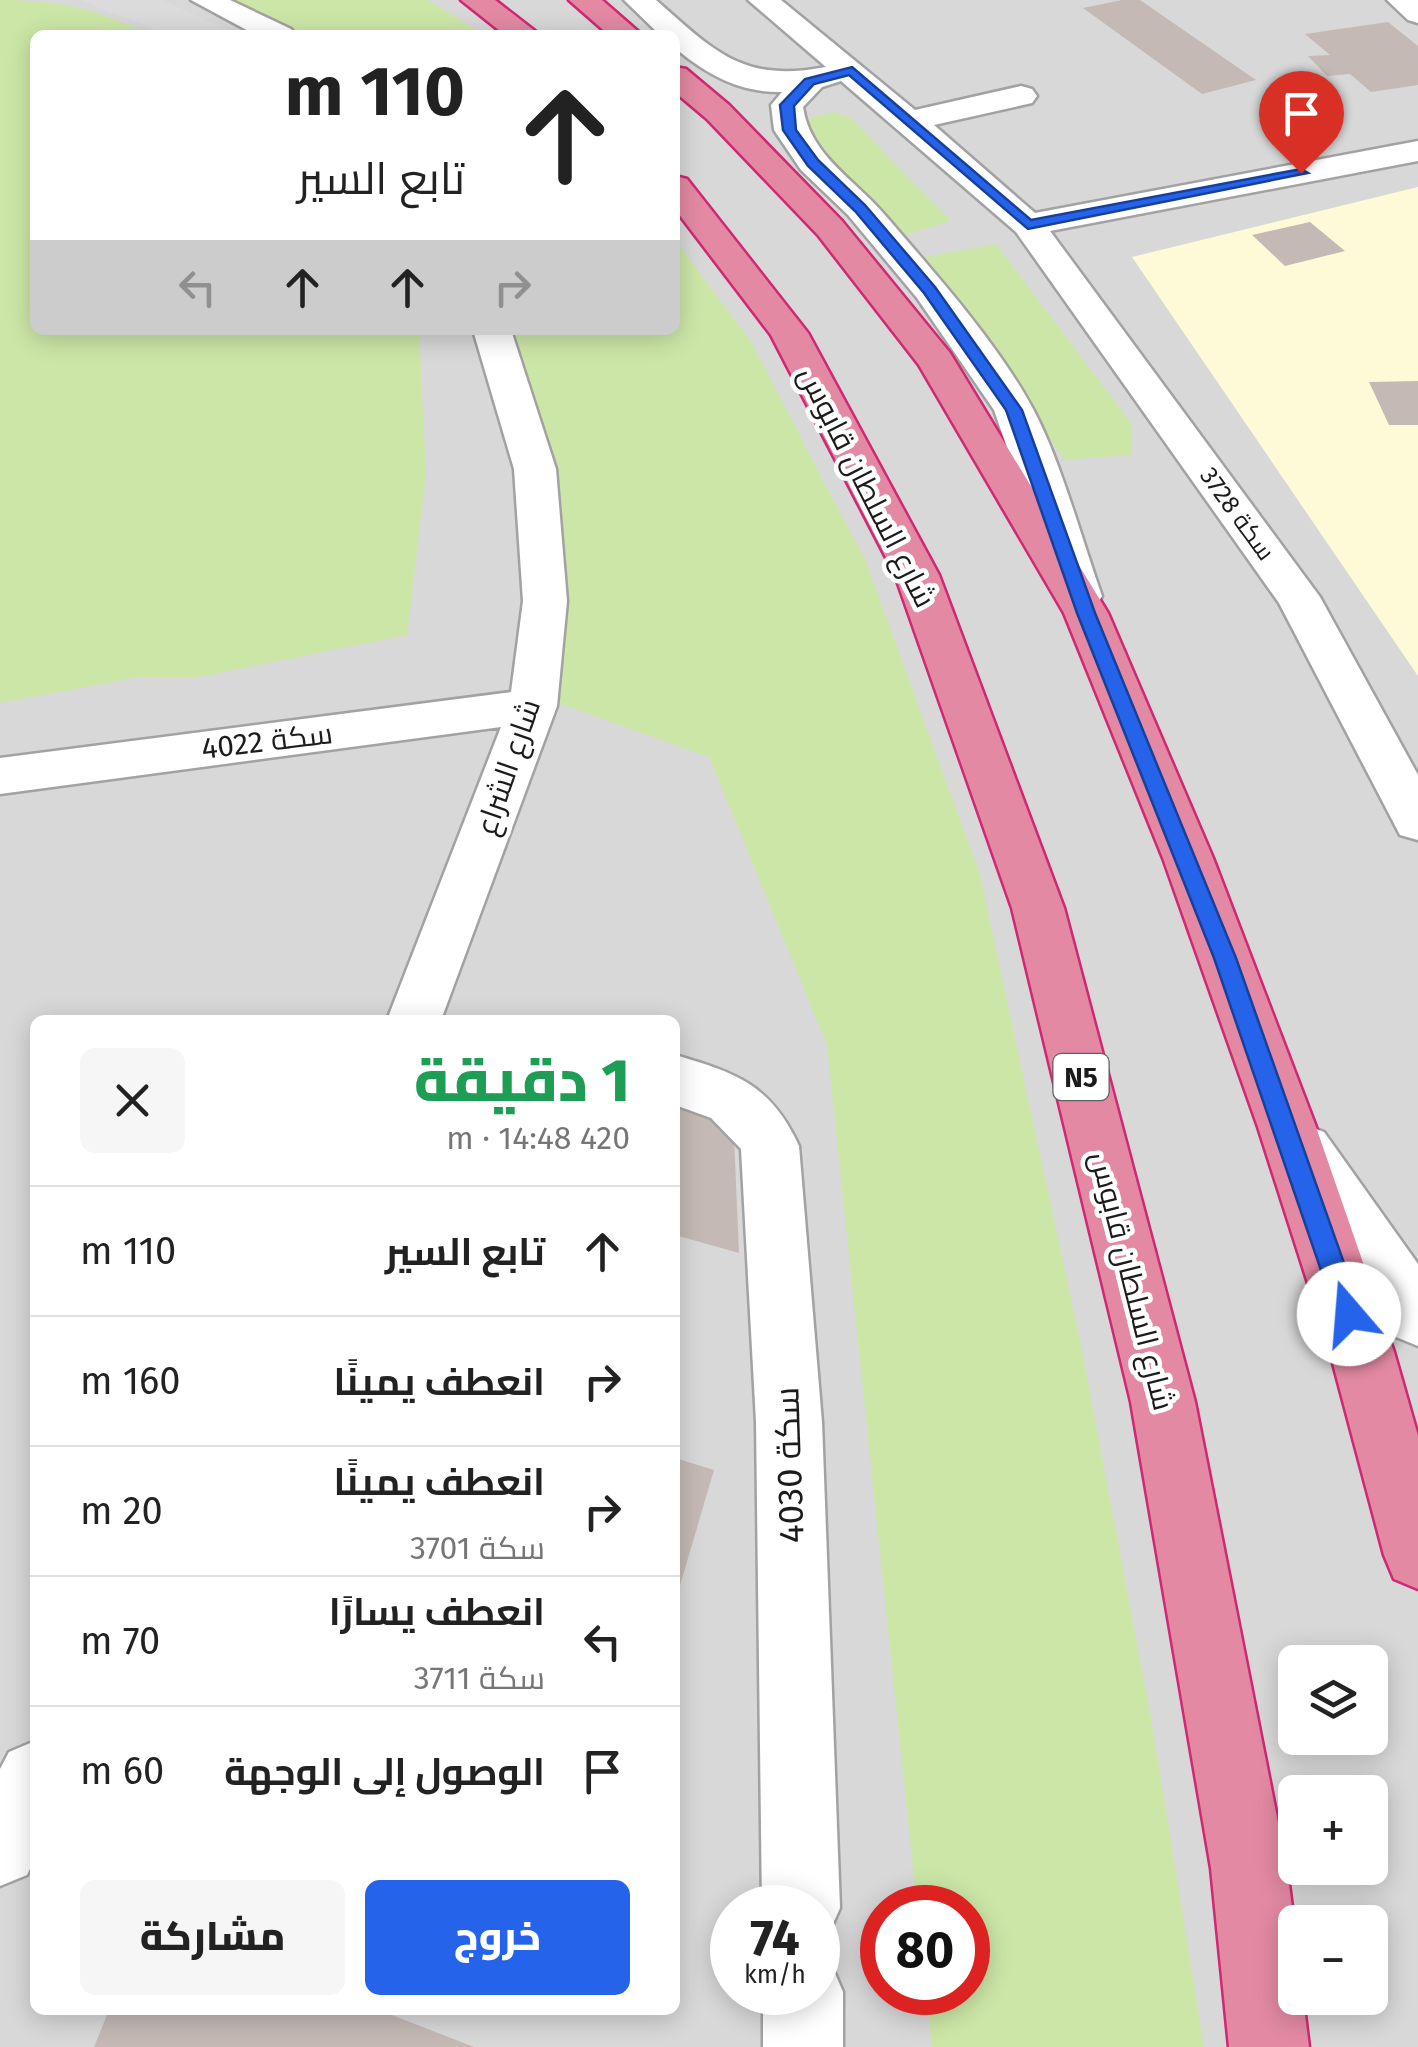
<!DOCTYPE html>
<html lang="ar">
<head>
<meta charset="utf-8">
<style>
	:root { --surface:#fff; --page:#f6f6f6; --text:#222; --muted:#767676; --line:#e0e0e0; --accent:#2563eb }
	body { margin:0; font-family:"Fira Sans",Cairo,sans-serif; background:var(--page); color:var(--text); direction:rtl; height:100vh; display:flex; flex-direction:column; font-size:38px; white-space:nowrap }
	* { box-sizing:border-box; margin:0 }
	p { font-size:32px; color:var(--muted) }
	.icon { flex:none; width:55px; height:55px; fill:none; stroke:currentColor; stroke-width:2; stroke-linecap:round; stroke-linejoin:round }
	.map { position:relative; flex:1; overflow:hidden; direction:ltr }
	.side { position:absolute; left:30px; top:1015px; width:650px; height:1000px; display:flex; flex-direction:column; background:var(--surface); border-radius:15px; box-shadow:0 5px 25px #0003; direction:rtl }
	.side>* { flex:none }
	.banner { position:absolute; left:30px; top:30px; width:650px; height:305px; border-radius:15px; box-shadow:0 5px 25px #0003; direction:rtl; background:#fff; color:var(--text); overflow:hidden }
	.tools { position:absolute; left:1278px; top:1645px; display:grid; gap:20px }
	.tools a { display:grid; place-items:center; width:110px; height:110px; border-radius:15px; background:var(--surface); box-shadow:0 5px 25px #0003; font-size:50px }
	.speed { position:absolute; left:710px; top:1885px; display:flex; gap:20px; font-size:50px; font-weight:700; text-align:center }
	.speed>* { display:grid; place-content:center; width:130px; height:130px; border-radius:50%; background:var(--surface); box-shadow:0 5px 25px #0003; line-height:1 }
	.speed small { font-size:25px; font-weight:400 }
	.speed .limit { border:15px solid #d22; background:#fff; color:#111 }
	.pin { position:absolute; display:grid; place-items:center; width:85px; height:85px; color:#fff; margin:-102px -42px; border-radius:50% 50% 50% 0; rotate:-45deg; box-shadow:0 0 10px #0007 }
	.pin .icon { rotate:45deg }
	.me { position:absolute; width:110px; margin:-55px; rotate:342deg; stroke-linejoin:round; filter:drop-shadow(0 0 8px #0008) }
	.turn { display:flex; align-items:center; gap:35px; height:210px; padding:0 50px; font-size:45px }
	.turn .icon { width:130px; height:130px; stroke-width:2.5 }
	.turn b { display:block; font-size:70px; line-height:85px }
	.lanes { display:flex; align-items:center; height:95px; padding:0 50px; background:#0003; justify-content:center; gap:50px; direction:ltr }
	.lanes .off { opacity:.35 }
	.round { display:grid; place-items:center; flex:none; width:105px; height:105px; border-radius:15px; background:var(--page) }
	.headline { display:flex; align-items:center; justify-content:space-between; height:170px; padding:0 50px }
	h1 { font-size:60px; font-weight:800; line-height:75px; color:#1e9e55 }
	.button { display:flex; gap:20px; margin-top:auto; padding:20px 50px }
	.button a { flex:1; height:115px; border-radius:15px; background:var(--accent); color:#fff; font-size:40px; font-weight:800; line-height:115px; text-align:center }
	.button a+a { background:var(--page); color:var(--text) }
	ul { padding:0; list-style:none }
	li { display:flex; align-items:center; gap:30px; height:130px; padding:0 50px; border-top:2px solid var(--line) }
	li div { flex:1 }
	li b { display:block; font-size:38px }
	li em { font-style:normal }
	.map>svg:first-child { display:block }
	.residential { fill:#d9d8d8; fill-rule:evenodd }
	.education { fill:#fefad8 }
	.grass { fill:#cce6a7 }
	.parking { fill:#dbdbdb }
	.building { fill:#c4b9b4 }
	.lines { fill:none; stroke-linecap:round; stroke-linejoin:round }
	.minor-casing { stroke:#a2a2a2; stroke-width:5 }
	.highway-casing { stroke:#d02872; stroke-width:5 }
	.minor { fill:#fff; fill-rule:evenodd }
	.highway { fill:#e389a3; fill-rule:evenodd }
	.route { fill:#2563eb; stroke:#184099; stroke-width:2.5 }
	.labels { text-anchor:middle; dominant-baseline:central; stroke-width:9; stroke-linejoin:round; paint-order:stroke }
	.far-street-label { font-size:25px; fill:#1b1b1b; stroke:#fff }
	.shield { fill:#fff; stroke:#5f5f5f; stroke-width:2.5 }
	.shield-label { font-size:28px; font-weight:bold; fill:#1b1b1b }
	.street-label { font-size:30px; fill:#1b1b1b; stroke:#fff }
	.near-street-label { font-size:35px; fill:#1b1b1b; stroke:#fff }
</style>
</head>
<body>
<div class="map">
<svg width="1418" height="2047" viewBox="0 0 1418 2047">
	<rect width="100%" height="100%" fill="#ece7e1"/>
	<path class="residential" d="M0 0H1418V2047H0ZM35 35H675V330H35ZM35 1020H675V2010H35ZM1295 1662H1370V1738H1295ZM1295 1792H1370V1868H1295ZM732 1908H818V1992H732ZM882 1908H968V1992H882ZM1295 1922H1370V1998H1295Z"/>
	<path class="education" d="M1418 187V676L1132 257Z"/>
	<path class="grass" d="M0 0C61 0 95 8 149 35H35V330H419L426 475 407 635 199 677H139L0 703Z
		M221 0H428L484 35H295Z
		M833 112 850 117 951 221 898 237 807 134 811 117Z
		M675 240 750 340 866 562 980 875 1081 1345 1151 1718 1204 2047H932L926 1993 968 1992V1908L917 1907 827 1045 709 757 552 701 506 330H675Z
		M996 244 1132 424 1131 455 1065 460 918 258Z"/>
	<path class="parking" d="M79 0H162L239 35H170Z"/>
	<path class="building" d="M1122 0H1140L1256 80 1202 94 1083 8Z
		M1388 22 1418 46V85L1371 92 1350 74 1327 76 1308 56 1330 55 1305 34Z
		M1310 222 1345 251 1285 266 1252 235Z
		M1418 381V425H1389L1369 382Z
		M675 1100 733 1115 739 1253 675 1235Z
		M675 1458 714 1470 676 1599H675Z
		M109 2010H379L474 2047H94Z"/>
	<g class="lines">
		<g class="minor-casing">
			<path id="minor" d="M191 0H230L291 29 295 35H256Z
				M624 0H656C715 52 743 83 826 67L748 0H781L915 110 1021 86 1032 89 1037 96 1032 103 934 125 1035 213 1418 141V161L1050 231 1320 597 1418 775V840L1400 835 1279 603 1016 232 841 81 822 87 803 107C810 155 854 179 884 214 933 271 997 342 1033 409 1060 459 1082 540 1102 596L1096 607 1080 611 1064 607 1058 596 994 410 917 298 848 215 801 170 774 130 771 105 782 92C740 93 706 74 675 48V35H660Z
				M1387 0H1418V23L1408 20Z
				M473 330H511L556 469 567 601 557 706 441 1020H387L501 727 0 794V758L511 692 523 601 514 469Z
				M675 1055C737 1073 771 1085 799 1146L822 1422 840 1908 828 1935 818 1940V1908H762L756 1422 741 1149 711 1118 675 1105Z
				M1303 1124 1324 1132 1418 1264V1346L1396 1337 1282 1168 1274 1150 1282 1132Z
				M35 1741V1858L27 1875 0 1886V1769L9 1752Z
				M818 1958 831 1964 843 1992V2047H763V1992H818Z"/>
		</g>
		<g class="highway-casing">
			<path id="highway" d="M461 0H495L540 35H505Z
				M569 0H602L642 35H609Z
				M675 67 686 69 729 105 842 221 950 353 1108 613 1213 858 1316 1127 1394 1352 1418 1436V1589L1394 1579 1384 1555 1330 1352 1258 1127 1163 858 1064 613 919 365 818 235 707 119 675 92Z
				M675 176 687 179 808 333 939 575 1064 908 1195 1402 1287 1868 1295 1931V1998H1303L1309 2047H1229L1211 1868 1131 1402 1012 908 895 575 771 335 675 209Z"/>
		</g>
		<use href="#minor" class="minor"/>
		<use href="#highway" class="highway"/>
	</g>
	<path class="route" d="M852 67 1031 220 1301 169 1308 173 1028 229 849 75 814 84 794 106 796 130 818 160 865 205 935 287 1022 410 1095 613 1236 958 1362 1314 1358 1323 1349 1326 1340 1323 1336 1314 1214 958 1077 613 1006 410 924 293 855 211 808 166 783 130 780 105 805 79Z"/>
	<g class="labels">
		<g class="far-street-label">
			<text transform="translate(1237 514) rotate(54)">سكة 3728</text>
		</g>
		<rect class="shield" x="1053.5" y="1054" width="55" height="46" rx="8"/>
		<g class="shield-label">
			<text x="1081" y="1077">N5</text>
		</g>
		<g class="street-label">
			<text transform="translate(867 487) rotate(63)">شارع السلطان قابوس</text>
			<text transform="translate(267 741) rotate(-7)">سكة 4022</text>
			<text transform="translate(508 767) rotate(-71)">شارع الشراع</text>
			<text transform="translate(1132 1281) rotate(76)">شارع السلطان قابوس</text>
		</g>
		<g class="near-street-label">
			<text transform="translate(789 1465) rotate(-92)">سكة 4030</text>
		</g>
	</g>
</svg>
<div class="tools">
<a><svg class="icon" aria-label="layers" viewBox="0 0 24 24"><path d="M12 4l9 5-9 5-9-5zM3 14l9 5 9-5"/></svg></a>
<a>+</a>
<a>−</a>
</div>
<div class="speed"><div>74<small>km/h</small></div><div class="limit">80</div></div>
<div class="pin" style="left:1301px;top:173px;background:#d93025"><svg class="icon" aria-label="arrive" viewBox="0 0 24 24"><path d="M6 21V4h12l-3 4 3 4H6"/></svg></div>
<svg class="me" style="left:1349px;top:1314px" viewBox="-20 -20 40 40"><circle r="19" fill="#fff"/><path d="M0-13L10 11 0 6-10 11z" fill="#2563eb"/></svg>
<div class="banner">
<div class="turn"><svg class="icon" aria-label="ahead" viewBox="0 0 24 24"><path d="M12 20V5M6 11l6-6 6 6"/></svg><div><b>110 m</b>تابع السير</div></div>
<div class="lanes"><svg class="icon off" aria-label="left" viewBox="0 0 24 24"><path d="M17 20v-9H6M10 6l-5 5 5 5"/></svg><svg class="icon" aria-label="ahead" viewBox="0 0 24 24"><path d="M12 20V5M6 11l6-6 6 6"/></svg><svg class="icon" aria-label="ahead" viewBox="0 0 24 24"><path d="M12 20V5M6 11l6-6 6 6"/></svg><svg class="icon off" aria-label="right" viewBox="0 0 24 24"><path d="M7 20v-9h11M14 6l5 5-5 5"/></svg></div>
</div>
<section class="side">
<div class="headline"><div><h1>1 دقيقة</h1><p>420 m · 14:48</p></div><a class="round"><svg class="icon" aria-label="close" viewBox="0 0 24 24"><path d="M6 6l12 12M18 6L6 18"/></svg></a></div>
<ul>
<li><svg class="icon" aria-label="ahead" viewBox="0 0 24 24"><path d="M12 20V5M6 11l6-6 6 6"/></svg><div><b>تابع السير</b></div><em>110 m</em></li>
<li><svg class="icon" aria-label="right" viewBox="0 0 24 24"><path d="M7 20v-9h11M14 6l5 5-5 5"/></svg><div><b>انعطف يمينًا</b></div><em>160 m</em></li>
<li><svg class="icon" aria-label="right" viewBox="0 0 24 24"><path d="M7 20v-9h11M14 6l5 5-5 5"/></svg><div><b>انعطف يمينًا</b><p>سكة 3701</p></div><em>20 m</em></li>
<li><svg class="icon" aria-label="left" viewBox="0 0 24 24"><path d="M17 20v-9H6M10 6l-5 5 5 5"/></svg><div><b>انعطف يسارًا</b><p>سكة 3711</p></div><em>70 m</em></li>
<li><svg class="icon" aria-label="arrive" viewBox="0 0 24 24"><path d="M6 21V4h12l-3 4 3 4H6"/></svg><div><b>الوصول إلى الوجهة</b></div><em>60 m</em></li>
</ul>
<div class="button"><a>خروج</a><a>مشاركة</a></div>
</section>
</div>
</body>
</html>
